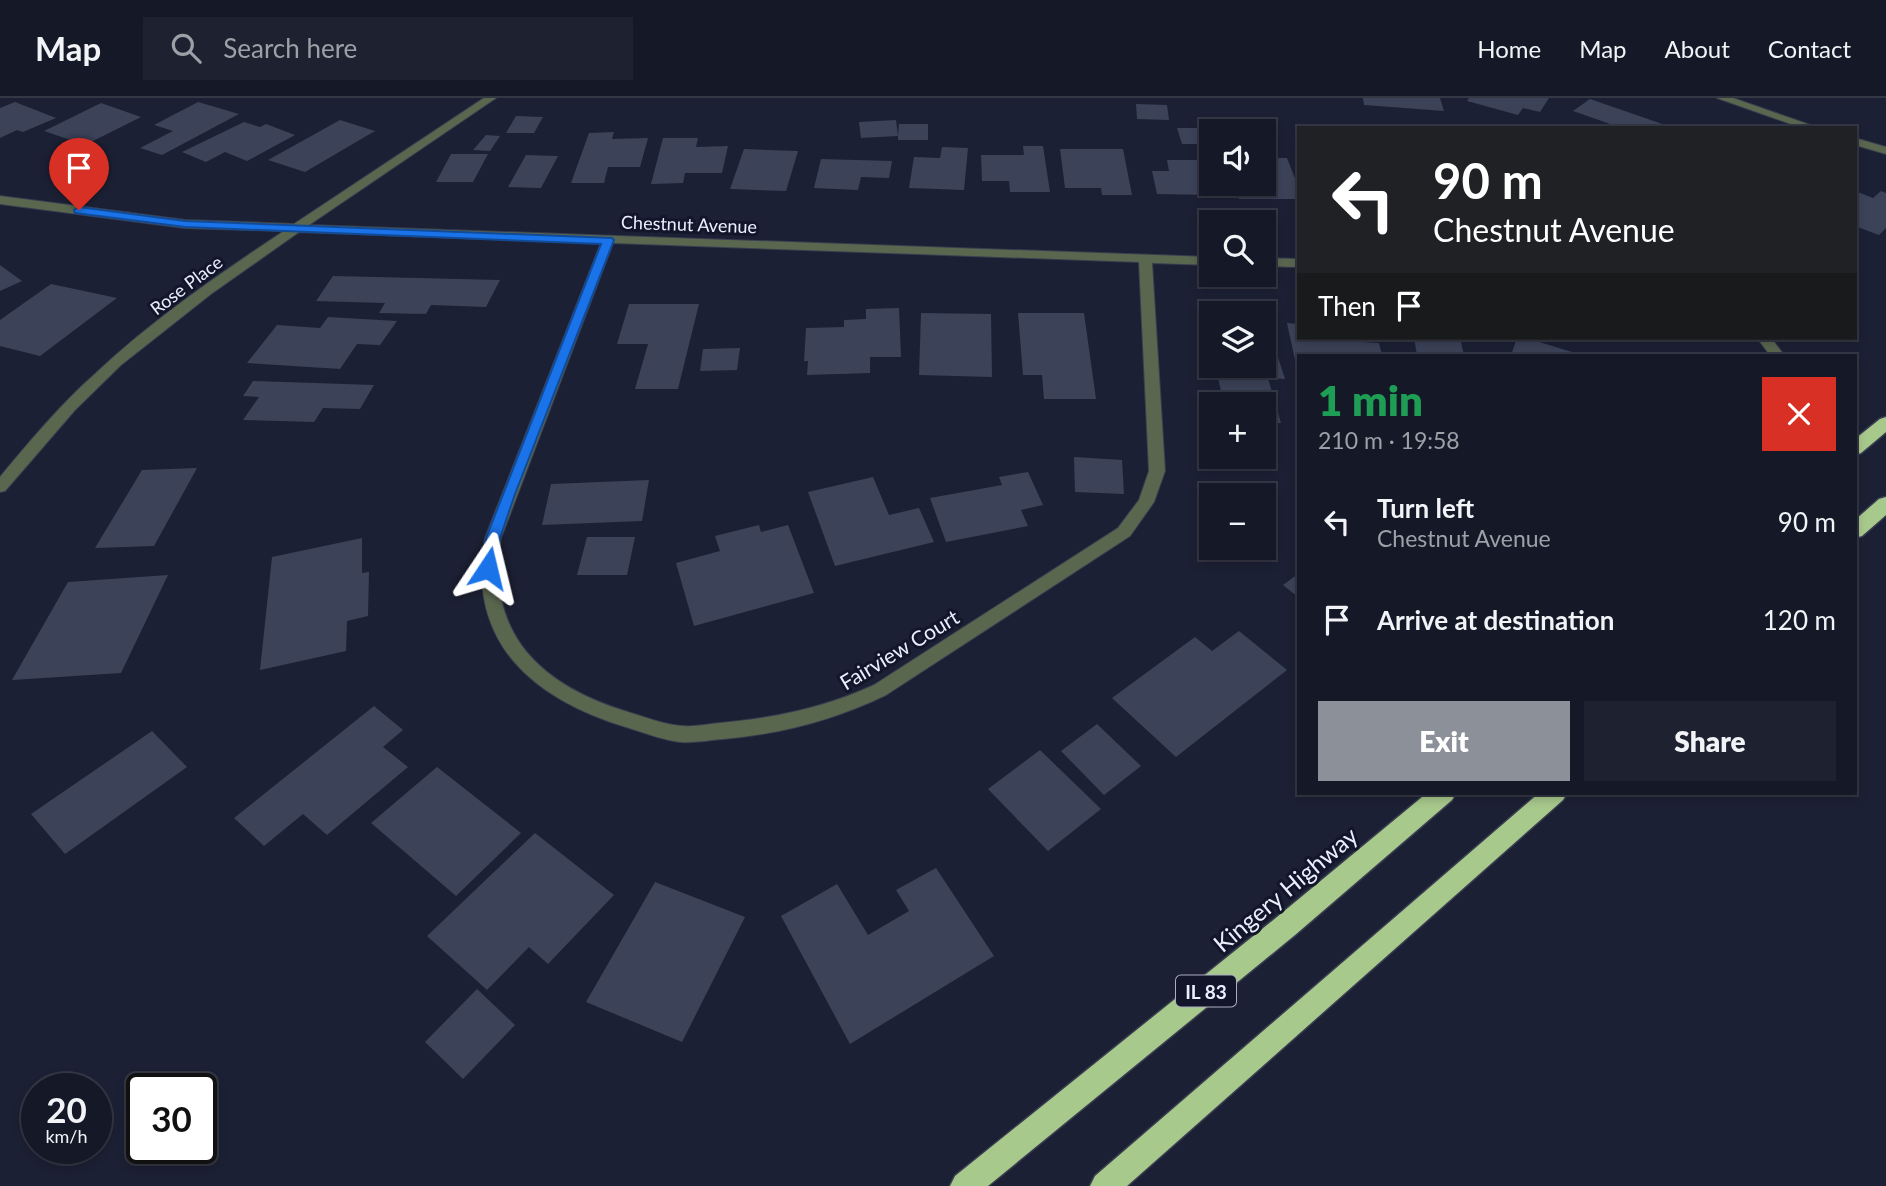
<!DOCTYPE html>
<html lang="en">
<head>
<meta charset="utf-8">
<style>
	:root { --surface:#151827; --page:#1e212f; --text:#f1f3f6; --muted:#9da0a7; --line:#343744; --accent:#8c9099 }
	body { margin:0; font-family:Lato,sans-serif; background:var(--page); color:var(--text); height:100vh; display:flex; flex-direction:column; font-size:26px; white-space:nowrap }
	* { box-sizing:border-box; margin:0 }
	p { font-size:23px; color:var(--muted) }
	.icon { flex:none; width:38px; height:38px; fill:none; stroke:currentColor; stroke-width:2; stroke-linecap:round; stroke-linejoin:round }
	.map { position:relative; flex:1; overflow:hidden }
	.sheet { position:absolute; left:1297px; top:256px; width:560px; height:441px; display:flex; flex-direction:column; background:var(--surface); border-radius:0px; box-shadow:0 4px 10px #0003,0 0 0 2px var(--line) }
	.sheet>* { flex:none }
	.banner { position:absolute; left:1297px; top:28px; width:560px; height:214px; border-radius:0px; box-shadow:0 4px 10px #0003,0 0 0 2px var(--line); background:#202124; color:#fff; overflow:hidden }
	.fabs { position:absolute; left:1199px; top:21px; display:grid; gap:14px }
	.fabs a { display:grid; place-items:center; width:77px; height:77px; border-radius:0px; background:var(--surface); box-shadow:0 4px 10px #0003,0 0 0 2px var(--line); font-size:35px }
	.speed { position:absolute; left:21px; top:975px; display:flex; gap:14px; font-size:35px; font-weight:700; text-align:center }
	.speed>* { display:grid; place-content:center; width:91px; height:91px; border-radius:50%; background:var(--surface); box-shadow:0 4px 10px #0003,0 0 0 2px var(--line); line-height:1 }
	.speed small { font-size:18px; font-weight:400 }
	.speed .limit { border:4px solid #111; border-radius:10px; background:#fff; color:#111 }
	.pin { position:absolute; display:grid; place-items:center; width:60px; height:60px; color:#fff; margin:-72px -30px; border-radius:50% 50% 50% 0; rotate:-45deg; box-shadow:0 0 7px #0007 }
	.pin .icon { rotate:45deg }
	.me { position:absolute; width:77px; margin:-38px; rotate:10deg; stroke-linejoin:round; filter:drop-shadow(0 0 5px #0008) }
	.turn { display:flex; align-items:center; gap:24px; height:147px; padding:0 21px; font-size:32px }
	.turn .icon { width:91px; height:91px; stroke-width:2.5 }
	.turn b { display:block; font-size:49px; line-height:60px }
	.then { display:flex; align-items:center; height:66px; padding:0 21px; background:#0003; gap:14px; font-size:26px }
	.round { display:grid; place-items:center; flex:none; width:74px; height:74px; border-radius:0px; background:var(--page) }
	.head { display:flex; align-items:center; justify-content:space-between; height:119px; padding:0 21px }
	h1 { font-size:42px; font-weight:800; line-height:52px; color:#1e9e55 }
	.action { display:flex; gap:14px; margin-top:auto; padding:14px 21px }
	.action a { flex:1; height:80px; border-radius:0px; background:var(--accent); color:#fff; font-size:28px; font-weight:800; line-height:80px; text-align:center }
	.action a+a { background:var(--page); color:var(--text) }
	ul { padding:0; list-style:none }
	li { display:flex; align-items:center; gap:21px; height:98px; padding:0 21px }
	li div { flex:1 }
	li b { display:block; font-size:26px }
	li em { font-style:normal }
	header { display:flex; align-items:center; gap:42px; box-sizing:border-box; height:98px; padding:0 35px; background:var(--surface); border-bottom:2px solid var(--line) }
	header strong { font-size:33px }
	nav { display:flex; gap:38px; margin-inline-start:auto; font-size:24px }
	.search { width:490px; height:63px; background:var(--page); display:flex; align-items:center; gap:18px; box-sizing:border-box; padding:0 24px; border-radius:0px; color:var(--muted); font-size:26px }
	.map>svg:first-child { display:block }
	.building { fill:#3c4258 }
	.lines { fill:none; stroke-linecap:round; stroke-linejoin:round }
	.minor-casing { stroke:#393d50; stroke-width:2 }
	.motorway-casing { stroke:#393d50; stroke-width:3 }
	.minor { fill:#5a674f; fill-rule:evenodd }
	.motorway { fill:#a8c98c; fill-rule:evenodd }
	.route { fill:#1a73e8; stroke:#114b97; stroke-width:2 }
	.labels { text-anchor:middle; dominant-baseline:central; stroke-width:6; stroke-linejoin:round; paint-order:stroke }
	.far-street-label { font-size:18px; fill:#ebeffd; stroke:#13162a }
	.shield { fill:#13162a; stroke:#aaaebe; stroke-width:2 }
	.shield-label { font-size:19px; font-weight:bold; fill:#ebeffd }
	.street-label { font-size:21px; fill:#ebeffd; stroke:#13162a }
	.near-street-label { font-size:24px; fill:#ebeffd; stroke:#13162a }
</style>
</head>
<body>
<header>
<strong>Map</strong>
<div class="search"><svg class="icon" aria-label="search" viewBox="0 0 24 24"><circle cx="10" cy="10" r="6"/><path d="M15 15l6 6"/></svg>Search here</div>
<nav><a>Home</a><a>Map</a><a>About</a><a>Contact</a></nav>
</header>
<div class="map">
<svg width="1886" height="1088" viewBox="0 0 1886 1088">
	<rect width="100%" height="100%" fill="#1c2034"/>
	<path class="building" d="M1363 0H1440L1444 13 1364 7Z
		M1469 0H1549L1540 14 1523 10 1518 17 1467 3Z
		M1590 1 1671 29V30H1606L1610 26 1573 13Z
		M15 4 56 20 23 34 17 32 0 40V10Z
		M198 4 239 16 162 57 140 50 173 33 154 27Z
		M101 5 141 19 85 47 44 33Z
		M1136 6 1167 7 1169 22 1137 21Z
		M516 18 543 19 534 35H506Z
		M340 22 375 33 305 74 268 62Z
		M896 22 898 38 899 26H928V42H898V38L861 40 859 24Z
		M244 24 260 29 266 26 295 37 247 63 225 54 206 64 182 54Z
		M1177 30H1206L1211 46H1182Z
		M614 34 612 41 648 40 640 69H608L604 85H571L589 35Z
		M486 37 500 38 490 53 473 52Z
		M663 40H698L696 49 728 48 722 75H685L683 85 651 86Z
		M1023 48H1043L1050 94H1010L1009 83H982L981 57H1024Z
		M942 49 968 50 964 92 909 90 914 59 940 60Z
		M744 51 798 53 786 93 730 91Z
		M1060 51H1123L1132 97H1102L1101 90H1065Z
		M451 56H488L473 84H436Z
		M526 57 558 58 541 90 508 89Z
		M1264 60H1287L1298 88V101H1239L1234 86H1264Z
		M821 61 892 63 889 80 861 79 858 92 814 90Z
		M1167 62H1201L1210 97 1157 96 1152 73H1169Z
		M1855 93 1873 100 1881 93 1886 95V130L1879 137 1855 128Z
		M0 167 22 183 0 193Z
		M333 178 500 182 486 209 431 207 426 216 379 215 385 205 316 203Z
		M51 186 117 200 40 258 0 248V222Z
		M629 206H699L678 291H635L648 246H617Z
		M899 210 901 259H870V275L807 277 808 263H804L806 230 844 229V222L866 221V211Z
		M921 215 991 216 992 279 919 277Z
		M1018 215H1084L1096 301H1044L1042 277H1023Z
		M328 219 397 223 380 247 357 246 340 271 247 265 277 227 320 230Z
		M1264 225H1267L1285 281 1268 280 1281 325H1264V306H1228L1225 293H1221L1215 268H1264Z
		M1287 225 1298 226V240L1379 245 1382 257H1298L1297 271Z
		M1414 240H1460L1464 257H1417Z
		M1517 240H1526L1582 257H1511Z
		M740 250 737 272 700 273 703 251Z
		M253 283 374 287 360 311 323 310 314 324 243 322 259 299 243 298Z
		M1074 359 1122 362 1124 396 1075 394Z
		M197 370 154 448 95 450 142 372Z
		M1028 374 1043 407 1021 412 1028 428 946 444 930 400 1002 387 999 379Z
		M873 379 889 417 919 410 934 444 835 468 808 394Z
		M649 382 642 423 542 427 551 386Z
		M759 427 761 434 788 427 814 495 694 528 676 465 720 453 715 438Z
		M587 439H635L627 477H577Z
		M362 440V475L369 474 368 518 347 523 346 553 260 572 272 459Z
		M1298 476V499L1283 487Z
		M168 477 121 575 12 582 68 484Z
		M1239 533 1287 572 1176 659 1112 600 1195 539 1212 553Z
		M374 608 403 632 383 649 408 669 327 737 303 716 264 748 234 720Z
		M1097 626 1141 668 1104 697 1061 653Z
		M152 633 187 669 65 756 31 716Z
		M1040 652 1101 711 1048 753 988 691Z
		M437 669 521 735 456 798 371 725Z
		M535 735 614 797 548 866 529 849 487 892 427 838Z
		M936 770 994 858 850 946 781 818 837 786 868 837 909 813 896 792Z
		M655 784 745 819 682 944 586 904Z
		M477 891 515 927 463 981 425 944Z"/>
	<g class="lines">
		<g class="minor-casing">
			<path id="minor" d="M484 0H496L309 127 1211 159V167L1152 165 1165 373 1154 404 1130 438 886 597C834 622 781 636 723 641 709 642 694 645 680 644 663 642 645 635 629 630 535 602 466 546 485 440L601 145 299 134 211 196 121 267 75 312 5 393 0 394V379C30 343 60 307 95 276 152 222 218 177 284 133L185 130 0 106V98L185 122 294 126ZM613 145 1139 164 1149 373 1139 402 1118 430 874 587C824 610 774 620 720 625 708 626 695 629 683 628 665 627 648 620 631 615 543 589 485 538 501 440Z
				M1717 0H1733L1819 30H1802Z
				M1855 40 1886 49V56L1855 47Z
				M1264 160 1298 161V169L1264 168Z
				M1757 240H1771L1784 257H1770Z"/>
		</g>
		<g class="motorway-casing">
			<path id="motorway" d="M1886 319V334L1861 355 1855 357V341L1880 321Z
				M1886 399V417L1862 438 1855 440V422L1879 401Z
				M1427 695H1456L1452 702 1295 837 988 1088H950L955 1078 1277 819Z
				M1539 695H1567L1563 702 1127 1088H1090L1095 1078Z"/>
		</g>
		<use href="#minor" class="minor"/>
		<use href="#motorway" class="motorway"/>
	</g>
	<path class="route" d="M79 109 185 123 612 140 614 142 515 396 500 440 494 474 488 475 481 470 486 440 601 146 185 129 75 115 74 112Z"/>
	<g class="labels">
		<g class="far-street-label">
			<text transform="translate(689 126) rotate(2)">Chestnut Avenue</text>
			<text transform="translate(186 187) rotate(-37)">Rose Place</text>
		</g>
		<rect class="shield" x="1176" y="877.5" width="60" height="31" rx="5"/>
		<g class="shield-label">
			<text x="1206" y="893">IL 83</text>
		</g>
		<g class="street-label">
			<text transform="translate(899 551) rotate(-31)">Fairview Court</text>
		</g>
		<g class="near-street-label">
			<text transform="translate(1285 791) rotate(-40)">Kingery Highway</text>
		</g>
	</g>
</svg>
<div class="fabs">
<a><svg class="icon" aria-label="sound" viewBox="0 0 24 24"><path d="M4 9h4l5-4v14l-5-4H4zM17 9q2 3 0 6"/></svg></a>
<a><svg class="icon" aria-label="search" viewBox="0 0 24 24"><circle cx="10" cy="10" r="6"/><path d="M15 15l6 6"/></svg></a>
<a><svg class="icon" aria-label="layers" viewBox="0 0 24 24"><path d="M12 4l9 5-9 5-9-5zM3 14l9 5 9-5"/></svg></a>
<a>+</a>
<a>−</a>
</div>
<div class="speed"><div>20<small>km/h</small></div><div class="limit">30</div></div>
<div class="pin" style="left:79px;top:112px;background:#d93025"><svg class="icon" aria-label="arrive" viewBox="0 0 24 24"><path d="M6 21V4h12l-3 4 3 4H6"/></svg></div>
<svg class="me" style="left:488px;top:470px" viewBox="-20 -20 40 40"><path d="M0-17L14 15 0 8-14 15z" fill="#1a73e8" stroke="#fff" stroke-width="4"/></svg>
<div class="banner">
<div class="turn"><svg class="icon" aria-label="left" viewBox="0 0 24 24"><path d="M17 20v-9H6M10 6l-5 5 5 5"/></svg><div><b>90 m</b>Chestnut Avenue</div></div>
<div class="then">Then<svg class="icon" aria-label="arrive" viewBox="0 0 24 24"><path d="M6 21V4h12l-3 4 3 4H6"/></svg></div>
</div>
<section class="sheet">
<div class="head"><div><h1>1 min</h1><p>210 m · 19:58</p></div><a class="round" style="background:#d93025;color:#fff"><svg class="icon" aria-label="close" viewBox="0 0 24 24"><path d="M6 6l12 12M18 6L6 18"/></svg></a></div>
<ul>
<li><svg class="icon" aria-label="left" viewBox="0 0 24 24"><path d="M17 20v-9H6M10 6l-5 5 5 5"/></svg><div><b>Turn left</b><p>Chestnut Avenue</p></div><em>90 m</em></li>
<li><svg class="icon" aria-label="arrive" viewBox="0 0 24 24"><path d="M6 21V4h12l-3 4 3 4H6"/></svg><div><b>Arrive at destination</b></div><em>120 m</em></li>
</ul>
<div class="action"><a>Exit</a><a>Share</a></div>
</section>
</div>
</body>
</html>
